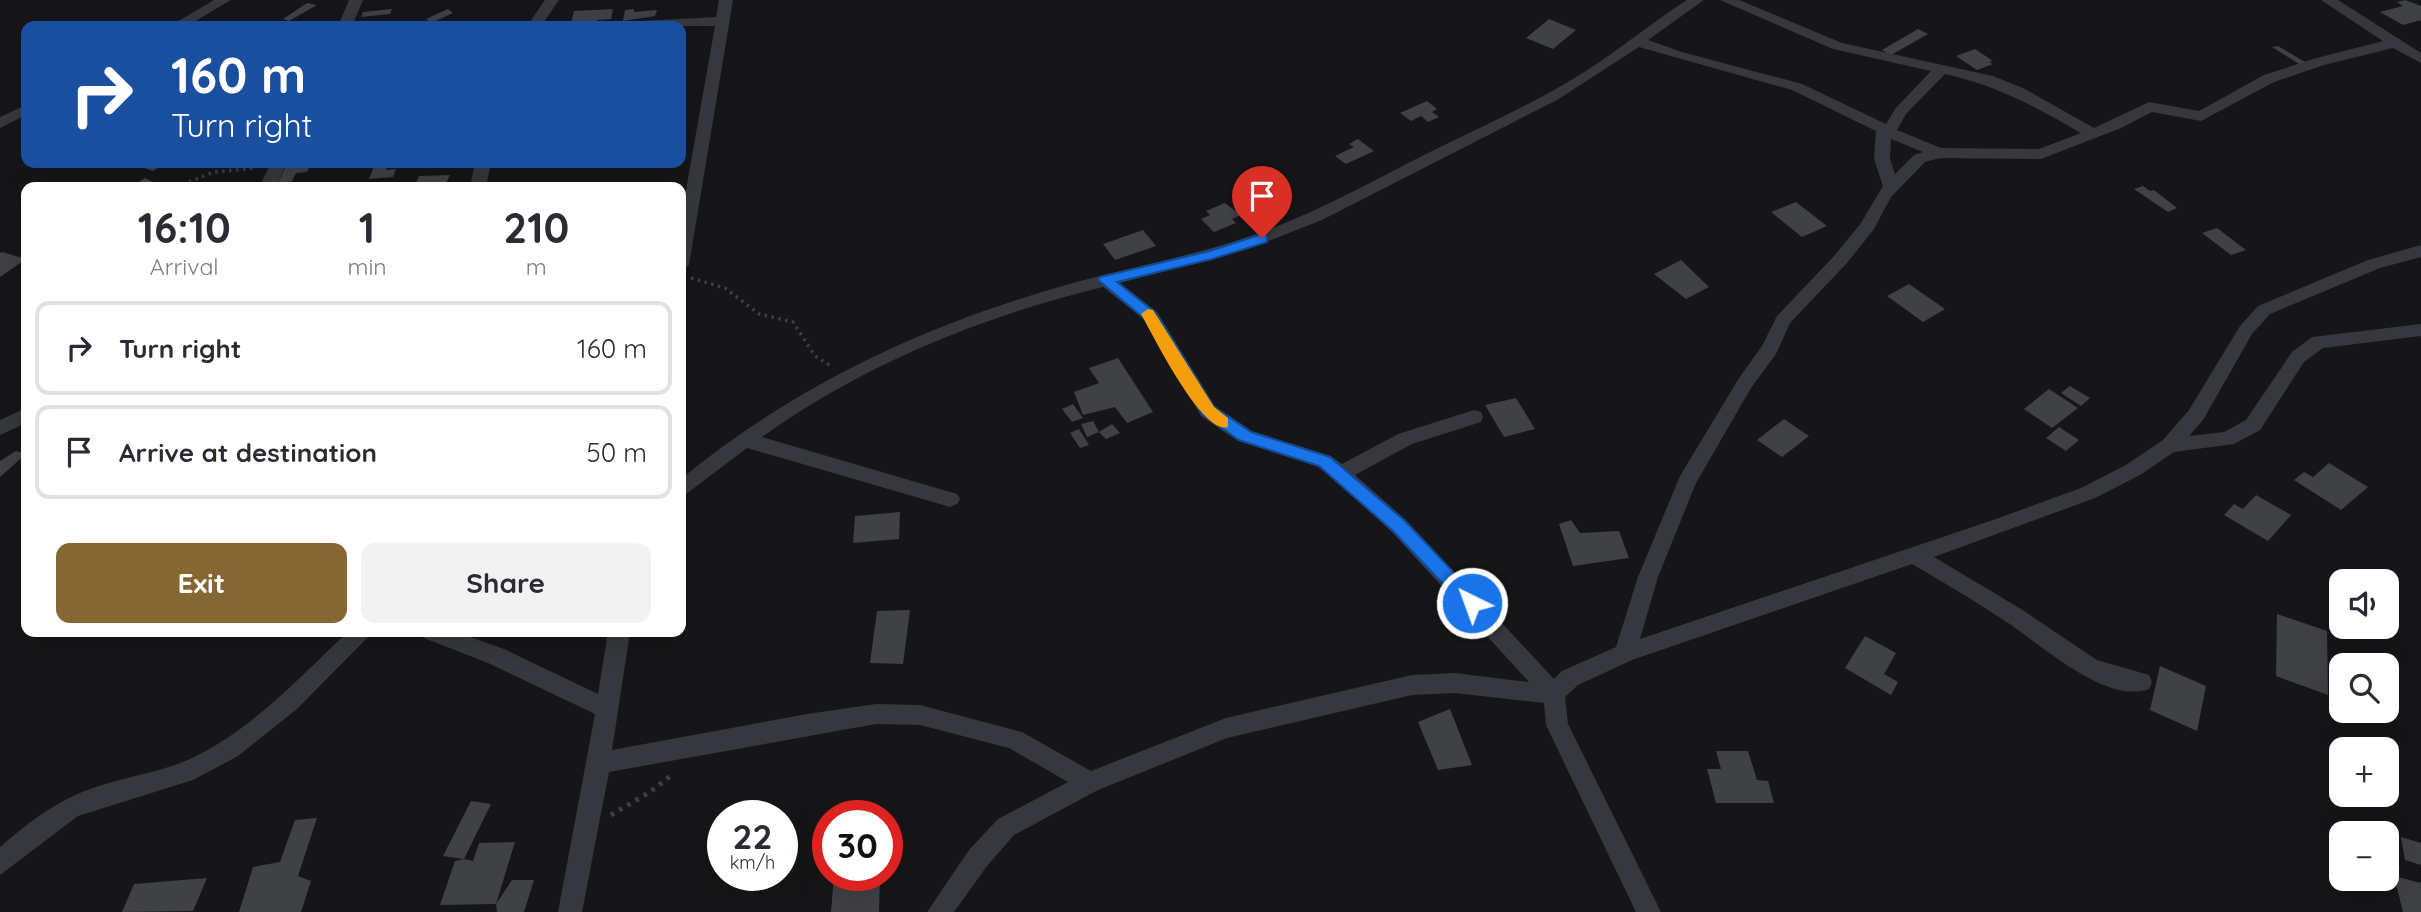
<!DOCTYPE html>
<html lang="en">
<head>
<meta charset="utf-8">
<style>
	:root { --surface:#fff; --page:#f2f2f3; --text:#2b2b33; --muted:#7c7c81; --line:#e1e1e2; --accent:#856733 }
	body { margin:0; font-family:Quicksand,sans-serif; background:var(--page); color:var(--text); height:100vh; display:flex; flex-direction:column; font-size:26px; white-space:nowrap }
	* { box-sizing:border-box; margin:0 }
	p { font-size:23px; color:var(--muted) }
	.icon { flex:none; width:38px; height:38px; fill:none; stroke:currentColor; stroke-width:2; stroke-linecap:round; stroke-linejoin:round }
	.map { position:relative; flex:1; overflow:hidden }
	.details { position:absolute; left:21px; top:182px; width:665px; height:455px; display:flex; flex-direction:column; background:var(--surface); border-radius:14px; box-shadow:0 7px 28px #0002 }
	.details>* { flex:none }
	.guide { position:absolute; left:21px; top:21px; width:665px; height:147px; border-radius:14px; box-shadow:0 7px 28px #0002; background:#1a4fa0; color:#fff; overflow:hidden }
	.controls { position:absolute; left:2329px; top:569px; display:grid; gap:14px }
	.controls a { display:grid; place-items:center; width:70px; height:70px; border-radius:14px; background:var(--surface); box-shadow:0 7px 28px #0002; font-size:35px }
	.speed { position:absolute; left:707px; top:800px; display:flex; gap:14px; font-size:35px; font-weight:700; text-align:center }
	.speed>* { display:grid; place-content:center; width:91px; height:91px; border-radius:50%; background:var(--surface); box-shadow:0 7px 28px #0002; line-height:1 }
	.speed small { font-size:18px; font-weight:400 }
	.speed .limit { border:10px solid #d22; background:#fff; color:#111 }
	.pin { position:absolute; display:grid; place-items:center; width:60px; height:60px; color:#fff; margin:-72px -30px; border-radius:50% 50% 50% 0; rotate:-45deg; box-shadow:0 0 7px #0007 }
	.pin .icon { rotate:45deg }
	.me { position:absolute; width:77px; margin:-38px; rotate:318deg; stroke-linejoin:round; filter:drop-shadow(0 0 5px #0008) }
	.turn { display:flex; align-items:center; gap:24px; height:147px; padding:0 35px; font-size:32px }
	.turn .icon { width:91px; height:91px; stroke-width:2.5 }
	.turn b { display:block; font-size:49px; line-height:60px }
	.eta { display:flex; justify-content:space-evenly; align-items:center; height:119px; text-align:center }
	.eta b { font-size:42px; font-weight:700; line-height:49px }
	.button { display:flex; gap:14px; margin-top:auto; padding:14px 35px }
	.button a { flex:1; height:80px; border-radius:14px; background:var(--accent); color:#fff; font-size:28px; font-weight:700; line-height:80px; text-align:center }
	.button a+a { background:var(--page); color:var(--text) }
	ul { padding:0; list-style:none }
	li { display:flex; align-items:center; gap:21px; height:94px; margin:0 14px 10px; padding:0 21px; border:4px solid var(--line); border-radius:14px }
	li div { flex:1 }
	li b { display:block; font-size:26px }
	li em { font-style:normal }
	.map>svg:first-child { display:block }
	.building { fill:#404145 }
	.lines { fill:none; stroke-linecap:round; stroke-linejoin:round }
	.path-far1 { stroke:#3d3f44; stroke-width:3.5; stroke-dasharray:2.5 4.5; stroke-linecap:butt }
	.path { stroke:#3d3f44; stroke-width:5; stroke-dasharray:3.5 6; stroke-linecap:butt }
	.minor { fill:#37383d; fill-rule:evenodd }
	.route { fill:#1a73e8; stroke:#114b97; stroke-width:2 }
	.slow { fill:#f59e0b }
</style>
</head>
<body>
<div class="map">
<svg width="2421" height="912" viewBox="0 0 2421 912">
	<rect width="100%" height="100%" fill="#161618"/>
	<path class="building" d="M2405 0 2421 6V20L2403 25 2380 12 2403 6 2397 2Z
		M307 3 317 5 289 21 283 19Z
		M392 9 390 14 361 17 363 12Z
		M448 9 453 13 431 23 426 19Z
		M613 9 611 19 597 20 596 24 571 23 574 11Z
		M634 9V12L657 10 655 16 623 21 625 10Z
		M1549 19 1576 30 1553 49 1526 38Z
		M1918 29 1928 34 1891 55 1882 50Z
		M2278 46 2305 62 2299 64 2272 47Z
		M1975 49 1993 61 1989 62 1993 64 1977 70 1956 56Z
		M1427 101 1437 109 1432 112 1439 117 1428 122 1421 116 1411 121 1400 113Z
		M1358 139 1374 151 1346 164 1335 156 1354 147 1349 144Z
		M129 163H165L153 171Z
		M375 163H389L386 170 396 169 393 177 369 179Z
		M311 164 307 172 296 173 291 183 277 184 286 166Z
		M450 175 444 187H414L419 176Z
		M145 178 158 184 152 187H130Z
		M355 182 352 187H305L307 184Z
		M2143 186 2150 191 2154 190 2177 208 2168 212 2134 189Z
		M1796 202 1827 226 1802 237 1771 212Z
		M1225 203 1241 215 1232 219 1236 223 1214 232 1201 219 1210 215 1206 211Z
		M2217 228 2246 250 2231 255 2202 233Z
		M1143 230 1156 246 1115 260 1103 244Z
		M2 252 26 259 0 277V253Z
		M1681 260 1709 287 1686 299 1654 274Z
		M1909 284 1945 309 1923 322 1887 296Z
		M1118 358 1153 412 1127 423 1115 407 1083 415 1074 392 1099 383 1089 368Z
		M2070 386 2090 398 2081 406 2061 393Z
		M2049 389 2078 408 2052 428 2024 409Z
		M1516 398 1535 429 1504 437 1485 405Z
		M1073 404 1083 418 1072 422 1062 409Z
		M1784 419 1809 436 1782 457 1757 440Z
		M1093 421 1099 432 1112 424 1120 433 1106 439 1099 432 1087 437 1081 424Z
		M2059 427 2079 440 2066 451 2046 438Z
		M1079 429 1089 445 1080 448 1070 433Z
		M16 451 26 454 0 477V461Z
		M2329 463 2368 487 2341 510 2294 480 2304 472 2313 477Z
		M2256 495 2291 515 2268 541 2224 515 2234 504 2243 509Z
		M900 512 899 539 853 543 855 516Z
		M1571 520 1580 533 1619 531 1629 558 1573 566 1559 524Z
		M910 610 903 664 870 663 877 611Z
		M2277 614 2327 631 2328 695 2276 676Z
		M1865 636 1896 653 1884 674 1898 682 1891 695 1845 668Z
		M2160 666 2206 686 2197 731 2150 710Z
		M1450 709 1472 765 1438 770 1418 722Z
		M1716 751H1748L1757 780 1768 781 1774 803H1716L1707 769H1721Z
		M471 801 491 804 464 859 473 861 479 843 515 842 496 904 440 905 455 861 464 859 443 856Z
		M317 818 298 876 311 881 301 912H239L253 867 280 862 295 820Z
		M2347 822 2387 831 2388 827 2400 869 2387 866V833H2350Z
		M2401 837 2421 843V865L2405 860Z
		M834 875H880L879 912H831Z
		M2394 876 2421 883V912H2403Z
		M207 878 193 911 122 912 134 884Z
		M512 880H534L524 912H497L496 904Z"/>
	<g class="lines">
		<path class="path-far1" d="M176 187 214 172 256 168
			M691 278 725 288 759 314 793 322 815 356 831 366"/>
		<path class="path" d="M611 815 650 792 674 773"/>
		<path class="minor" d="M214 0H231L187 26H170Z
			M349 0H363L352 26H338Z
			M545 0H559L541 26H527Z
			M719 0H733L689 265 681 271V218L715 26H615L622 22 716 17Z
			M1687 0H1704L1648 40 1682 52 1802 84 1886 124 1895 109 1931 71 1833 49 1720 0H1739L1842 43 1993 76 2025 89 2094 128 2149 102 2199 111 2264 75 2313 59 2383 41 2321 0H2338L2421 53V63L2393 48 2324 65 2274 82 2201 121 2152 112 2121 128 2041 159 1940 158 1925 162 1891 197 1874 229 1847 263 1790 323 1776 354 1751 388 1696 483 1658 577 1640 639 1996 519 2081 488 2126 465 2163 440 2189 410 2240 326 2258 306 2368 260 2421 245V257L2380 268 2270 314 2252 334 2203 420 2189 436 2224 432 2246 420 2292 352 2312 337 2421 324V336L2323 348 2304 362 2260 430 2234 444 2174 452 2140 475 2095 498 1934 557 2021 609 2097 660 2149 675 2152 682 2149 689C2105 705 2040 643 2005 621 1975 601 1943 582 1912 564L1632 660 1578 685 1565 697 1568 724 1661 912H1636L1546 725 1544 703 1454 693 1412 695 1227 738 1098 790 1014 835 987 866 954 912H927L969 850 998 819 1068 782 1009 748 920 725 876 724 609 772 582 912H558L595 714 488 663 424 638 421 632H456L504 649 598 694 608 632H630L612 750 807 714 876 704 920 705 1022 732 1091 771 1226 718 1412 675 1454 673 1529 682 1392 532 1335 480 1317 466 1238 441 1201 416 1145 320 1103 287C983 316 862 365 762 437L957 494 960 499 957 504 950 507 747 448 681 498V479C794 386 924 325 1066 285 1132 266 1202 255 1267 230 1324 209 1376 179 1430 152 1481 127 1533 104 1581 74 1618 51 1651 23 1687 0ZM1639 47 1792 90 1876 131 1874 159 1883 186 1861 223 1835 255 1777 316 1762 346 1739 378 1680 476 1638 577 1616 647 1562 671 1554 679 1406 520 1355 475 1412 444 1481 422 1483 417 1481 412 1474 410 1398 434 1342 464 1331 456 1252 431 1215 406 1157 312 1120 283 1248 249 1322 220 1557 100ZM1945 74C1998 86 2034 106 2081 133L2039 149 1941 148 1897 130 1906 114ZM1891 139 1923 152 1914 155 1895 174 1890 159Z
			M26 105V115L0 128V117Z
			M271 163H287L275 187H259Z
			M475 163H491L486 187H470Z
			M26 408V423L0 435V420Z
			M348 632H373L297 709 238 756 193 780 78 816 0 875V847C30 821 60 798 99 786 132 775 169 771 200 754 258 724 301 675 348 632Z"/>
	</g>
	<path class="route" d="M1262 234 1267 235V242L1212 259 1117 282 1156 313 1214 407 1251 432 1330 457 1405 521 1478 598 1481 603 1478 608H1466L1393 531 1319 466 1239 440 1203 415 1146 320 1098 280 1100 277 1210 251Z"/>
	<path class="slow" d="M1148 309 1153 310 1214 407 1228 418V427C1202 435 1153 335 1141 314Z"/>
</svg>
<div class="controls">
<a><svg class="icon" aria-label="sound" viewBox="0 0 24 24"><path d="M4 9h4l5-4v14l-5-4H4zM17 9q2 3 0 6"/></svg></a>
<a><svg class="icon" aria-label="search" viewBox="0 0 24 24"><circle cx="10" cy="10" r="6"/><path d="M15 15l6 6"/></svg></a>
<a>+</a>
<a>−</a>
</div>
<div class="speed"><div>22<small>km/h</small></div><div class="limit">30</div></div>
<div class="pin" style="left:1262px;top:238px;background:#d93025"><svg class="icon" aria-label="arrive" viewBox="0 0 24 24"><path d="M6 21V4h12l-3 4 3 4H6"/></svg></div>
<svg class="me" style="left:1472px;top:603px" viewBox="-20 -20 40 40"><circle r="17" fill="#1a73e8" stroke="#fff" stroke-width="3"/><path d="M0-11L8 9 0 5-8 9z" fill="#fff"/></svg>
<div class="guide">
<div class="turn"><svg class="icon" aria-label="right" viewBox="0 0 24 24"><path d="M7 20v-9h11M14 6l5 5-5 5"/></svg><div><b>160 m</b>Turn right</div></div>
</div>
<section class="details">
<div class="eta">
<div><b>16:10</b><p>Arrival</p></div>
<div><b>1</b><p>min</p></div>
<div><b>210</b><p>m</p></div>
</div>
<ul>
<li><svg class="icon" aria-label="right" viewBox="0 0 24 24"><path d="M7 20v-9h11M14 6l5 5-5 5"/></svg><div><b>Turn right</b></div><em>160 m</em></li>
<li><svg class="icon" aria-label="arrive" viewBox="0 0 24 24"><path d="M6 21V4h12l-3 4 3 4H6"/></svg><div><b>Arrive at destination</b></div><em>50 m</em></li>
</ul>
<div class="button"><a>Exit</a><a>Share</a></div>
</section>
</div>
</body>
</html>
